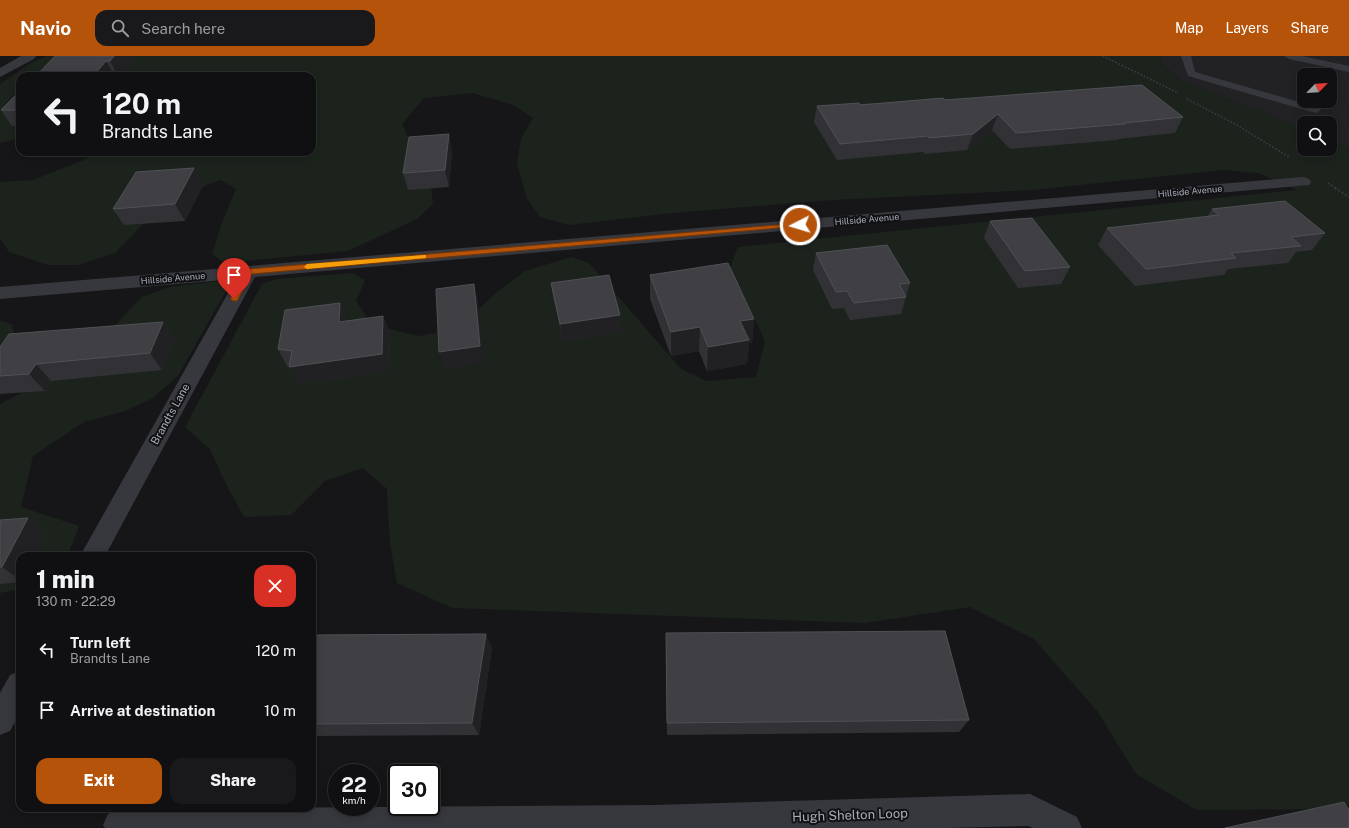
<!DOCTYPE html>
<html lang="en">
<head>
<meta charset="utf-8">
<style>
	:root { --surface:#101012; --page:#19191b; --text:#f1f3f6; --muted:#9c9d9f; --line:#303032; --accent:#b45309 }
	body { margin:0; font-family:"Public Sans",sans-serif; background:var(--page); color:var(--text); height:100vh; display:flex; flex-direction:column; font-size:15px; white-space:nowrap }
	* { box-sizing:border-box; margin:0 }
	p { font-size:13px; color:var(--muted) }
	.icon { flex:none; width:22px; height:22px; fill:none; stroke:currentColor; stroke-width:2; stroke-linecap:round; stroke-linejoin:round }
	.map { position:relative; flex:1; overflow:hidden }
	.panel { position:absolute; left:16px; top:496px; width:300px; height:260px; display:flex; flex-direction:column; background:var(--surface); border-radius:12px; box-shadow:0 2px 10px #0003,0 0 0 1px var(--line) }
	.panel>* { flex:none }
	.banner { position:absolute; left:16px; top:16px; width:300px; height:84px; border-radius:12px; box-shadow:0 2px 10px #0003,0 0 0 1px var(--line); background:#101012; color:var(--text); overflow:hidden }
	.needle { width:26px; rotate:66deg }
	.buttons { position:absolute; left:1297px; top:12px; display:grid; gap:8px }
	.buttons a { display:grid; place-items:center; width:40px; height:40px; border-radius:8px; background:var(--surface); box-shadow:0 2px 10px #0003,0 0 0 1px var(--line); font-size:20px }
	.speed { position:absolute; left:328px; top:708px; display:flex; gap:8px; font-size:20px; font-weight:700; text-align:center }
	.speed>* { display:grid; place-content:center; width:52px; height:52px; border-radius:50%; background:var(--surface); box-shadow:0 2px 10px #0003,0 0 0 1px var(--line); line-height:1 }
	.speed small { font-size:10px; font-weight:400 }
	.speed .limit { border:2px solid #111; border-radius:6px; background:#fff; color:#111 }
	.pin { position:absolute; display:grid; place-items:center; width:34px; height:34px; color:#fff; margin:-41px -17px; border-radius:50% 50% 50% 0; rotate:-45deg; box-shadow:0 0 4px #0007 }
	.pin .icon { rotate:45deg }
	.me { position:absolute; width:44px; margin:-22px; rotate:265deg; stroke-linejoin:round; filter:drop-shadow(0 0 3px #0008) }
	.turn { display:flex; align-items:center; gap:14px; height:84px; padding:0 20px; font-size:18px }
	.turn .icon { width:52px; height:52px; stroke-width:2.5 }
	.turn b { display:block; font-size:28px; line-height:34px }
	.round { display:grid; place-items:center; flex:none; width:42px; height:42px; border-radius:12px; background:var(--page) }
	.summary { display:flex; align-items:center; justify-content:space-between; height:68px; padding:0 20px }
	h1 { font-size:24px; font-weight:800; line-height:30px }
	.button { display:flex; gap:8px; margin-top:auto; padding:8px 20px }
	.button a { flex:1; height:46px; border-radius:12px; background:var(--accent); color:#fff; font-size:16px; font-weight:800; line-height:46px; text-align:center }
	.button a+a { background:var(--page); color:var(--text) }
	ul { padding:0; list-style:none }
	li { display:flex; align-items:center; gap:12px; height:60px; padding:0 20px }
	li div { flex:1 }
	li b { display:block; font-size:15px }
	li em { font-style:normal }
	header { display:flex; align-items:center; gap:24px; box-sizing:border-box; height:56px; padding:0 20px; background:var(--accent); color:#fff }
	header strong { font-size:19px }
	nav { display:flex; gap:22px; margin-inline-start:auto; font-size:14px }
	.search { width:280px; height:36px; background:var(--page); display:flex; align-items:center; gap:10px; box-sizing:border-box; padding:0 14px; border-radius:12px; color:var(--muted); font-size:15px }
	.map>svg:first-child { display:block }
	.built { fill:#222225; fill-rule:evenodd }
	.green { fill:#1c231d }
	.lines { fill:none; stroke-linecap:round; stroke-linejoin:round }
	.path-far1 { stroke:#3d3f44; stroke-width:1.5; stroke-dasharray:1.5 2; stroke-linecap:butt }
	.path { stroke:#3d3f44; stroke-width:2; stroke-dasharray:1.5 2.5; stroke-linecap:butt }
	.lane { fill:#37383d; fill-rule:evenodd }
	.street { fill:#37383d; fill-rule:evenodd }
	.wall { fill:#323236 }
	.shaded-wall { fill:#212124 }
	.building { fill:#3f3f44; stroke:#4f5156 }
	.route { fill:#b45309; stroke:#753606 }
	.slow { fill:#f59e0b }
	.labels { text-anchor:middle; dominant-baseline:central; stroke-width:4; stroke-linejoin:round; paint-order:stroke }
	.far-street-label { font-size:9px; fill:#a8adb8; stroke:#111113 }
	.street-label { font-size:11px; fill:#a8adb8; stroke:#111113 }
	.near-street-label { font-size:13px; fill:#a8adb8; stroke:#111113 }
</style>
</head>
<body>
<header>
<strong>Navio</strong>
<div class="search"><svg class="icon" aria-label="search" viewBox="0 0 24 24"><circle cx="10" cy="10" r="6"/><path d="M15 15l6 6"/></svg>Search here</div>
<nav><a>Map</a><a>Layers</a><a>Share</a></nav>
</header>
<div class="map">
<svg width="1349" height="772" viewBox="0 0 1349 772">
	<rect width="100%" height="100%" fill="#161618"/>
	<path class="built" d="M1163 0H1349V93L1330 85V67H1304V73L1181 24 1159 6ZM1304 19H1330V45H1304Z"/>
	<path class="green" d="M46 0H1163L1159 6 1181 24 1304 73V93H1330V85L1349 93V749L1316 753 1197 754 1136 718 1098 656 1034 583 970 551 865 567 452 552 397 527 390 488 387 433 363 412 325 425 291 459 244 461 227 430 210 393 185 371 262 228 276 223 352 217 365 224 356 245 372 269 418 280 456 274 497 236 525 215 571 201 589 207 681 313 707 325 756 321 765 285 730 212 738 191 1297 134 1258 117 1223 114 1032 134 833 144 672 157 569 169 540 161 527 143 517 108 521 82 533 62 513 49 473 37 424 42 402 68 410 85 430 122 433 148 417 163 348 195 224 207 212 198 222 167 236 133 220 124 182 140 154 157 115 197 78 209H48L9 196 0 182V126L33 124 79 106 100 96H312V20H20V82L0 87V28L29 8Z
		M219 225 230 228 178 320 153 342 125 355 84 366 33 400 21 451 79 470 68 500H20V533L0 537V348L70 312 100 285 142 241 170 231Z
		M0 264 12 269 16 288 0 307Z"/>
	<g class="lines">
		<path class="path-far1" d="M1103 0 1178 37
			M1187 43 1237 69 1289 101
			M1328 127 1337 133"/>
		<path class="path" d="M1335 132 1349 141"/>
		<path class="lane" d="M1181 0H1191L1195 16 1320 52 1321 54 1316 57 1312 56 1188 20Z
			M1284 0H1302L1349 10V16L1289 3Z"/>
		<path class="street" d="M21 0H36L34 3 0 21V12Z
			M1303 121 1309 123 1311 126 1309 129 255 221 105 500H80L236 223 0 243V231Z
			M20 615V657L10 675 0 679V637L10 619Z
			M1030 738 1077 761 1082 772H1033L1028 770 946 772H105L103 769 108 758 119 753 654 749Z"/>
	</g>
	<path class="wall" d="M55 0H134V1L119 20H36Z
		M20 35V70H12L1 54Z
		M945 44 1183 61 1175 77 1118 83 1117 84 1010 93 992 74 967 94 925 98 923 96 837 104 814 66 817 50Z
		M452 95 449 131 408 134 403 117Z
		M194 112 203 129 185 165 124 169 113 153Z
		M1212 153 1325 177 1312 194 1296 196 1288 207 1228 213 1224 219 1135 230 1098 189 1107 172 1207 161Z
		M990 165 1070 211 1061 228 1018 232 984 182Z
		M816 197 910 227 901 258 850 264 844 252 832 253 813 214Z
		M650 219 754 263 752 287H749L747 308 707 315 699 295 671 300 650 243Z
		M551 227 622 276 563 285 554 244Z
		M383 260 390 277 389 315 298 328 289 310H287L278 293 348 264V265Z
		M163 266 175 283 162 314 51 325 45 335 0 338V291Z
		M28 462 47 478 36 500H20V526L0 528V464Z
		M666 577 969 664 959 676 667 679Z
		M312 579 492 592 479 679 312 680Z"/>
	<path class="shaded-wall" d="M114 0H134V1L119 20H118L110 5Z
		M106 5 115 20H93Z
		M998 58 992 74 967 94 973 78Z
		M449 78 452 95 449 131 445 114Z
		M194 112 203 129 185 165 175 148Z
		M474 228 478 245 484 307 444 313 439 296Z
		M340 247 348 264 346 283 339 266Z
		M620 259 622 276 563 285 560 268Z
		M383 260 390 277 389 315 298 328 289 311Z
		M754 263 752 287H749L747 308 707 315 708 291 740 265Z
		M163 266 175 283 162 314 150 297Z
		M700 271 699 295 671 300V276Z
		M36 308 51 325 45 335 29 318Z
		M28 462 47 478 36 500H20V524L2 511Z
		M486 578 492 592 479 679 472 667Z"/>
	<path class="building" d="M55 0H114L110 5H106L93 20H36Z
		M1142 29 1183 61 1124 67 1125 68 1016 77 998 58 973 78 929 82 928 80 840 88 817 50 859 47 860 49 943 42 945 44Z
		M20 35V54H1Z
		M449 78 445 114 403 117 409 81Z
		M194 112 175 148 113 153 136 116Z
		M1285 145 1325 177 1291 181 1301 190 1231 197 1236 202 1146 213 1107 172 1219 159 1212 153Z
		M1032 162 1070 211 1025 215 990 165Z
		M887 189 910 227 899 228 906 241 854 247 847 235 836 236 816 197Z
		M728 207 754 263 740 265 749 284 708 291 700 271 671 276 650 219Z
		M609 219 620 259 560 268 551 227Z
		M474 228 480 290 439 296 436 233Z
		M340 247 339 266 383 260 382 298 289 311 292 295 278 293 285 254Z
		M163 266 150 297 36 308 29 318 0 320V291L9 278Z
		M28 462 2 511H0V464Z
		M945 575 969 664 667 667 666 577Z
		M486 578 472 667 312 668V579Z
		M1344 746 1349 754V772H1225Z"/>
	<path class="route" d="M800 167H802V170L252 218 237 245H234L230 243 246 216 249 213Z"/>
	<path class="slow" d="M424 199H426V202L307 213 304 211 307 208Z"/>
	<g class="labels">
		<g class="far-street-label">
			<text transform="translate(1190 135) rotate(-5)">Hillside Avenue</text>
			<text transform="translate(867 163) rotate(-5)">Hillside Avenue</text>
			<text transform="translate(173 222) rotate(-5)">Hillside Avenue</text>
		</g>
		<g class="street-label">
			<text transform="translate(170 358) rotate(-61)">Brandts Lane</text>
		</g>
		<g class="near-street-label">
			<text transform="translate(850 759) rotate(-2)">Hugh Shelton Loop</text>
		</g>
	</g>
</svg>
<div class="buttons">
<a><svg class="needle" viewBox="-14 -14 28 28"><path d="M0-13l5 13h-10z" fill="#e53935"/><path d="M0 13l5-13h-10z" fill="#9c9d9f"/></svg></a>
<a><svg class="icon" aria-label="search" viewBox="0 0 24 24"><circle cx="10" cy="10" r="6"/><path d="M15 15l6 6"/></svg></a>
</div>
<div class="speed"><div>22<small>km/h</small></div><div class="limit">30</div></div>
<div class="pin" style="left:234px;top:243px;background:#d93025"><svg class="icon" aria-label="arrive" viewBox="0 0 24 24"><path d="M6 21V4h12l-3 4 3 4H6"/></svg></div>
<svg class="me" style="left:800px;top:169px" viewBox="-20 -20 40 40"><circle r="17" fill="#b45309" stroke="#fff" stroke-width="3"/><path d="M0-11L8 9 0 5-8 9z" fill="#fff"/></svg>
<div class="banner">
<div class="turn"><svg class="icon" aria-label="left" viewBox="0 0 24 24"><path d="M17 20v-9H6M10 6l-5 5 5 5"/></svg><div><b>120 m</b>Brandts Lane</div></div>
</div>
<section class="panel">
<div class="summary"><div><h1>1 min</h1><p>130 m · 22:29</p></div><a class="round" style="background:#d93025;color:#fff"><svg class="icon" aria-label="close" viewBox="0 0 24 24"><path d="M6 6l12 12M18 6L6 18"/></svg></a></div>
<ul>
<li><svg class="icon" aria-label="left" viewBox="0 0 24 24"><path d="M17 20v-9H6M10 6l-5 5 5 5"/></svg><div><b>Turn left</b><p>Brandts Lane</p></div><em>120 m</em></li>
<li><svg class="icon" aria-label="arrive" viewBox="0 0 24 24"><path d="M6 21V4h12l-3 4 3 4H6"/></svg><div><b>Arrive at destination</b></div><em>10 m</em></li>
</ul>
<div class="button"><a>Exit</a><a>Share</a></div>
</section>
</div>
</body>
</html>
